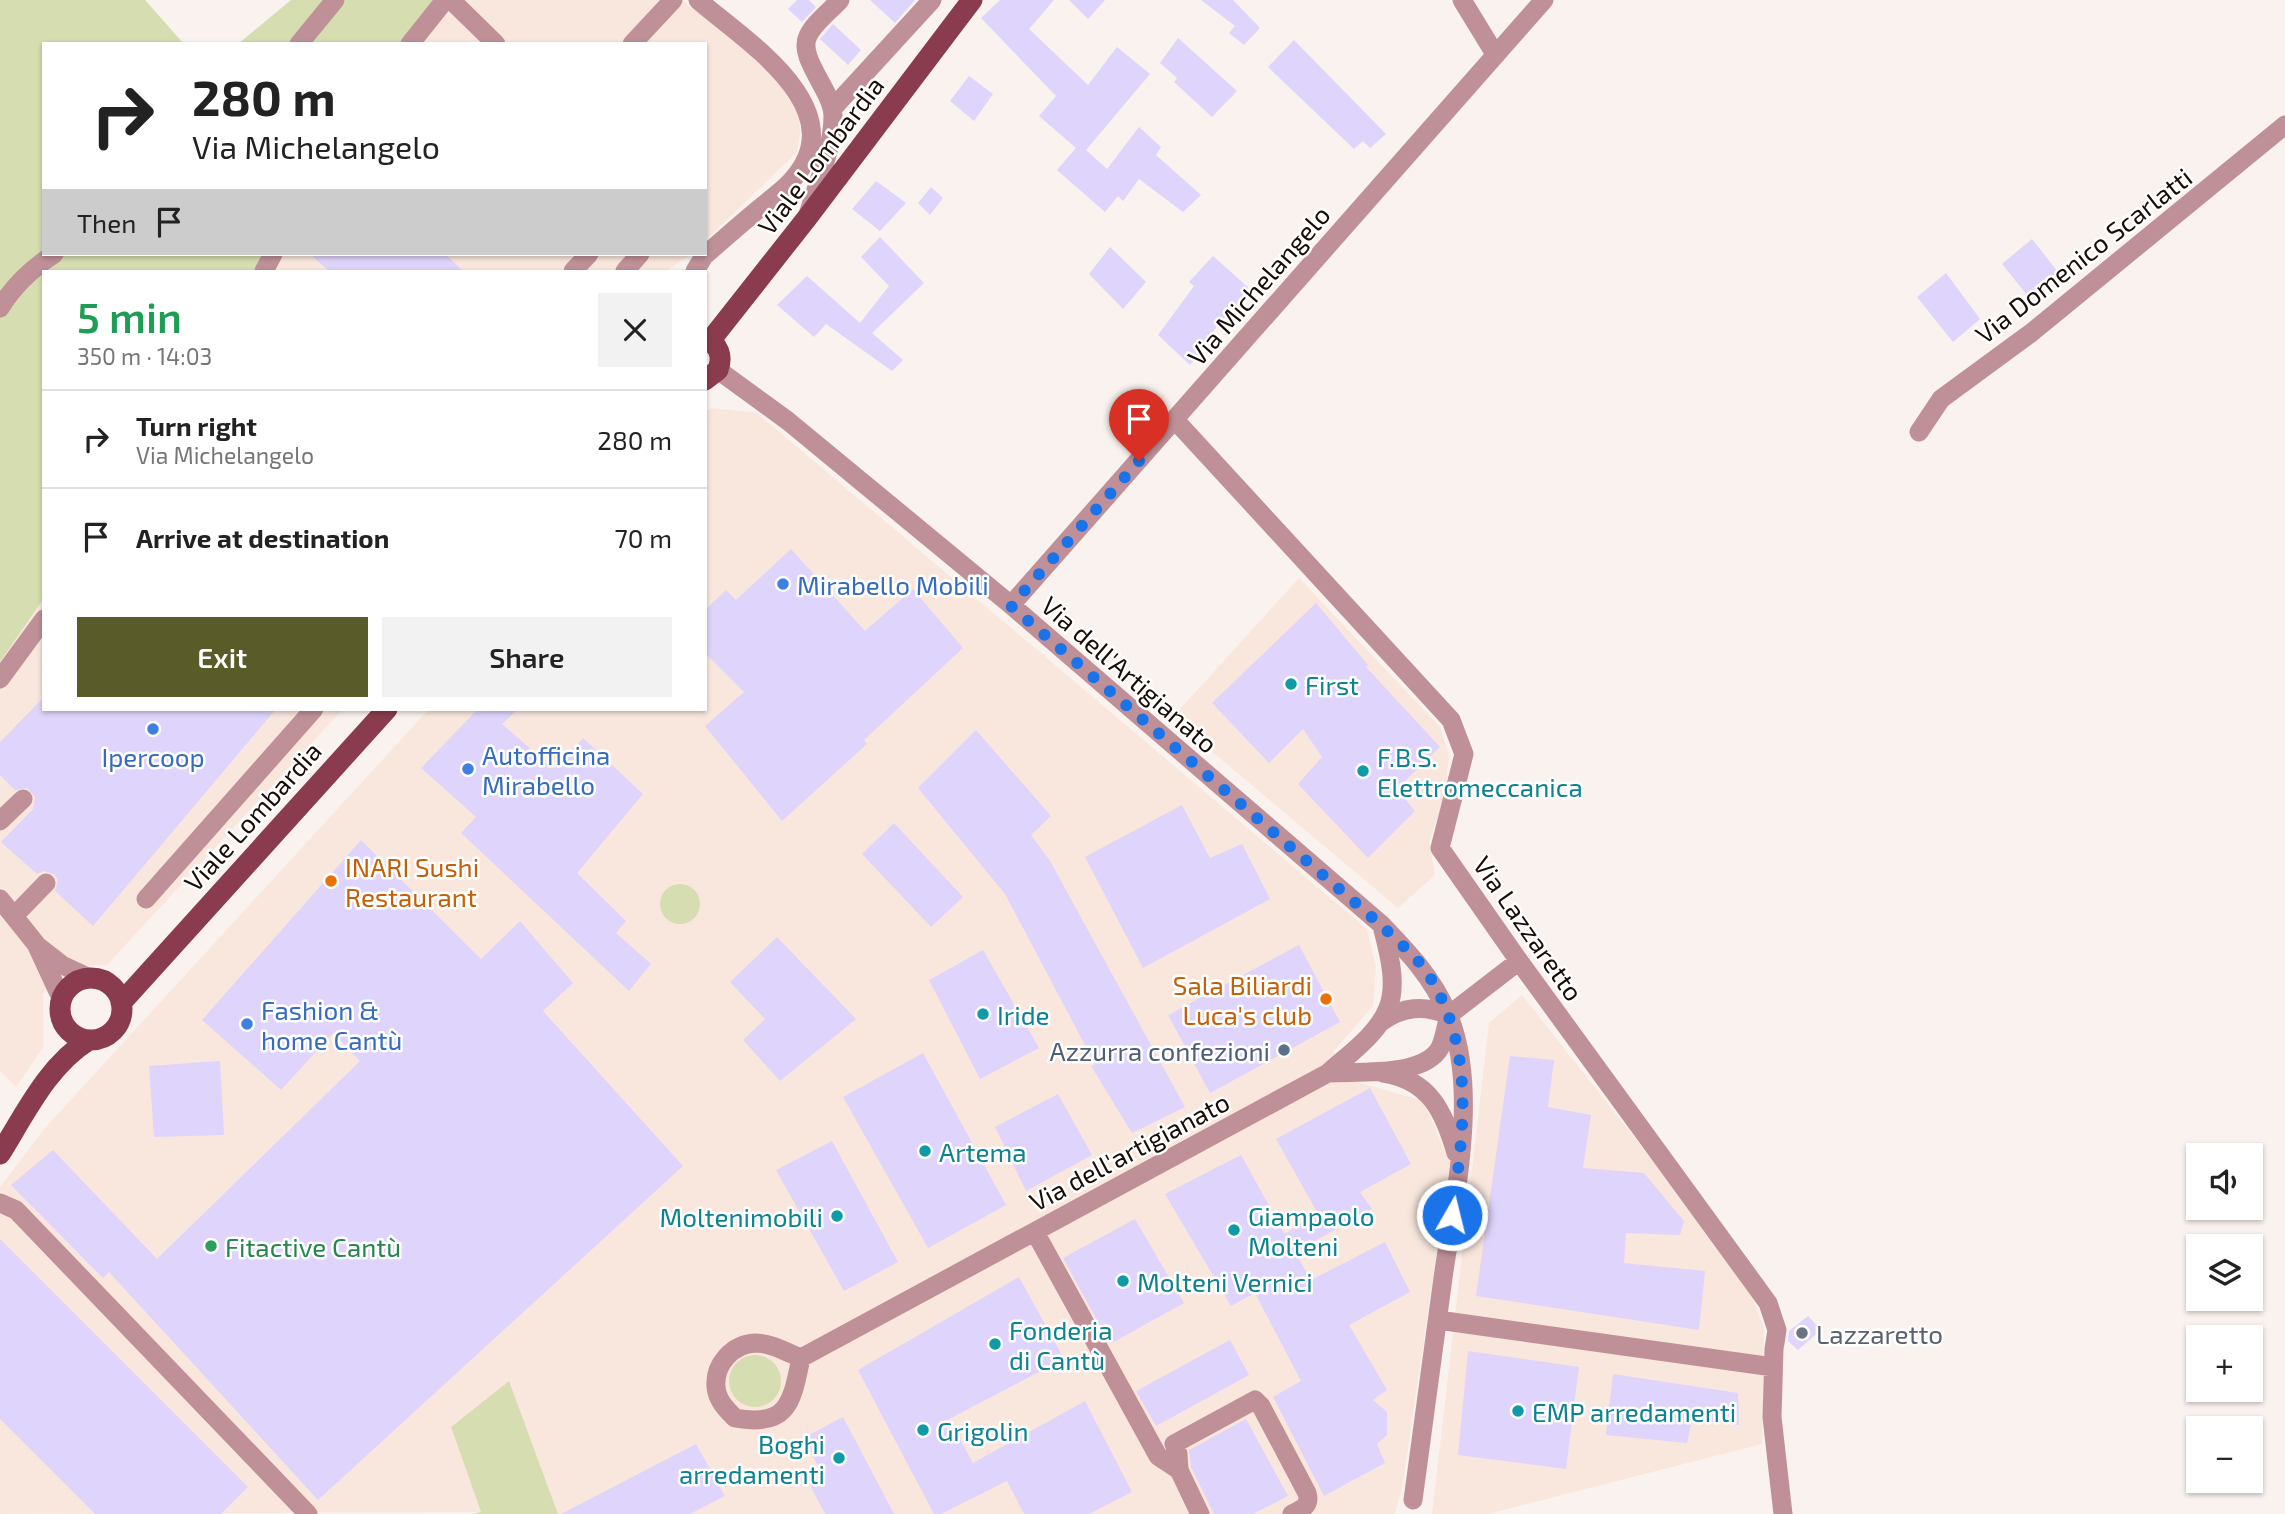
<!DOCTYPE html>
<html lang="en">
<head>
<meta charset="utf-8">
<style>
	:root { --surface:#fff; --page:#f2f2f2; --text:#222; --muted:#767676; --line:#e0e0e0; --accent:#595b29 }
	body { margin:0; font-family:"Exo 2",sans-serif; background:var(--page); color:var(--text); height:100vh; display:flex; flex-direction:column; font-size:26px; white-space:nowrap }
	* { box-sizing:border-box; margin:0 }
	p { font-size:23px; color:var(--muted) }
	.icon { flex:none; width:38px; height:38px; fill:none; stroke:currentColor; stroke-width:2; stroke-linecap:round; stroke-linejoin:round }
	.map { position:relative; flex:1; overflow:hidden }
	.details { position:absolute; left:42px; top:270px; width:665px; height:441px; display:flex; flex-direction:column; background:var(--surface); border-radius:0px; box-shadow:0 2px 5px #0004 }
	.details>* { flex:none }
	.guide { position:absolute; left:42px; top:42px; width:665px; height:214px; border-radius:0px; box-shadow:0 2px 5px #0004; background:#fff; color:var(--text); overflow:hidden }
	.buttons { position:absolute; left:2186px; top:1143px; display:grid; gap:14px }
	.buttons a { display:grid; place-items:center; width:77px; height:77px; border-radius:0px; background:var(--surface); box-shadow:0 2px 5px #0004; font-size:35px }
	.pin { position:absolute; display:grid; place-items:center; width:60px; height:60px; color:#fff; margin:-72px -30px; border-radius:50% 50% 50% 0; rotate:-45deg; box-shadow:0 0 7px #0007 }
	.pin .icon { rotate:45deg }
	.me { position:absolute; width:77px; margin:-38px; rotate:8deg; stroke-linejoin:round; filter:drop-shadow(0 0 5px #0008) }
	.turn { display:flex; align-items:center; gap:24px; height:147px; padding:0 35px; font-size:32px }
	.turn .icon { width:91px; height:91px; stroke-width:2.5 }
	.turn b { display:block; font-size:49px; line-height:60px }
	.then { display:flex; align-items:center; height:66px; padding:0 35px; background:#0003; gap:14px; font-size:26px }
	.round { display:grid; place-items:center; flex:none; width:74px; height:74px; border-radius:0px; background:var(--page) }
	.overview { display:flex; align-items:center; justify-content:space-between; height:119px; padding:0 35px }
	h1 { font-size:42px; font-weight:600; line-height:52px; color:#1e9e55 }
	.cta { display:flex; gap:14px; margin-top:auto; padding:14px 35px }
	.cta a { flex:1; height:80px; border-radius:0px; background:var(--accent); color:#fff; font-size:28px; font-weight:600; line-height:80px; text-align:center }
	.cta a+a { background:var(--page); color:var(--text) }
	ul { padding:0; list-style:none }
	li { display:flex; align-items:center; gap:21px; height:98px; padding:0 35px; border-top:2px solid var(--line) }
	li div { flex:1 }
	li b { display:block; font-size:26px }
	li em { font-style:normal }
	.map>svg:first-child { display:block }
	.built { fill:#f9e7dd }
	.green { fill:#d6ddb1 }
	.building { fill:#dfd4fb }
	.lines { fill:none; stroke-linecap:round; stroke-linejoin:round }
	.minor { stroke:#bf9098; stroke-width:19 }
	.major { stroke:#8a3c4e; stroke-width:21 }
	.route { stroke:#1a73e8; stroke-width:12; stroke-dasharray:0 21.6 }
	.shop-dot { fill:#3f7fe0; stroke:#fff; stroke-width:2.5 }
	.culture-dot { fill:#0f9aa8; stroke:#fff; stroke-width:2.5 }
	.food-dot { fill:#e8710a; stroke:#fff; stroke-width:2.5 }
	.service-dot { fill:#5c6f8a; stroke:#fff; stroke-width:2.5 }
	.leisure-dot { fill:#2e9e5b; stroke:#fff; stroke-width:2.5 }
	.worship-dot { fill:#6b7280; stroke:#fff; stroke-width:2.5 }
	.labels { text-anchor:middle; dominant-baseline:central; stroke-width:5; stroke-linejoin:round; paint-order:stroke }
	.street-label { font-size:26px; fill:#180c06; stroke:#fff }
	.shop-label { font-size:26px; fill:#366cbe; stroke:#fff; text-anchor:start }
	.culture-label { font-size:26px; fill:#0d838f; stroke:#fff; text-anchor:start }
	.food-label { font-size:26px; fill:#c56008; stroke:#fff; text-anchor:start }
	.service-label { font-size:26px; fill:#4e5e75; stroke:#fff; text-anchor:end }
	.leisure-label { font-size:26px; fill:#27864d; stroke:#fff; text-anchor:start }
	.worship-label { font-size:26px; fill:#5b616d; stroke:#fff; text-anchor:start }
</style>
</head>
<body>
<div class="map">
<svg width="2285" height="1514" viewBox="0 0 2285 1514">
	<rect width="100%" height="100%" fill="#faf2ee"/>
	<path class="built" d="M437 0H682L781 78 799 112 800 133 797 152 705 241V44H401Z
		M265 254H692L666 271H257Z
		M712 408 757 413 1367 929 1376 967 1373 1006 1333 1052 1353 1081 1423 1101 1450 1163 1402 1489 1395 1514H558L509 1381 451 1427 481 1512 0 1514V1187L45 1128 429 709H705V412Z
		M1299 578 1440 727 1449 754 1445 797 1429 842 1435 875 1398 908 1172 718Z
		M44 598V709H343L107 965 77 966 43 994 44 1046 16 1087 0 1071V662Z
		M1522 995 1746 1279 1764 1329 1762 1444 1488 1514H1432L1489 1023Z"/>
	<path class="green" d="M0 0H145L184 44H44V254H265L257 271H44V598L0 662Z
		M291 0H437L401 44H238Z
		M660 904a20 20 0 1 1 40 0a20 20 0 1 1-40 0Z
		M729 1381a26 26 0 1 1 52 0a26 26 0 1 1-52 0Z
		M509 1381 558 1514H471L481 1512 451 1427Z"/>
	<path class="building" d="M797 0H809L816 7 802 22 788 9Z
		M870 0H915L895 23Z
		M1000 0H1054L1029 29 1088 85 1117 47 1150 74 1086 150 1107 169 1139 127 1161 147 1156 155 1201 195 1183 212 1139 179 1123 201 1118 196 1105 212 1057 170 1076 148 1039 116 1056 96 981 18Z
		M1069 0H1105L1088 19Z
		M1201 0H1233L1260 28 1244 45 1229 33 1235 26Z
		M833 24 861 50 848 65 820 39Z
		M1178 38 1237 91 1212 117 1174 82 1177 78 1160 63Z
		M1294 40 1386 134 1370 148 1363 141 1354 149 1268 67Z
		M969 76 993 94 974 121 950 101Z
		M876 181 906 203 880 231 852 209Z
		M931 187 943 198 930 215 918 203Z
		M880 237 924 283 872 333 903 360 892 371 826 324 814 337 777 305 807 276 860 323 889 286 861 257Z
		M2032 239 2058 272 2027 295 2002 264Z
		M1110 247 1146 282 1123 309 1089 274Z
		M310 254H445L463 271H329Z
		M1213 256 1250 289 1209 336 1212 339 1190 365 1158 335 1194 286 1189 282Z
		M1946 273 1980 319 1953 342 1917 297Z
		M791 549 865 631 913 589 963 648 864 740 867 744 782 821 705 726 744 692 705 653V610L726 590 736 600Z
		M1316 603 1368 665 1366 667 1440 747 1397 789 1415 811 1368 858 1298 784 1322 757 1303 729 1269 763 1212 703Z
		M44 697V709H276L93 926 55 891 58 880 54 874 43 871 37 874 1 842 33 809 35 797 27 788 15 790 0 775V742Z
		M478 709H518L502 724 554 769 583 738 643 794 577 873 626 921 616 933 651 964 629 991 461 833 476 817 421 768Z
		M976 730 1051 816 1031 835 1050 861 1185 1107 1132 1133 1091 1066 1095 1064 1005 894 918 788Z
		M1182 805 1210 858 1242 844 1270 899 1143 968 1085 857Z
		M894 823 963 897 931 927 862 854Z
		M361 840 481 959 520 921 573 983 543 1011 683 1166 318 1500 109 1272 103 1278 11 1185 53 1150 157 1259 360 1061 333 1033 281 1090 202 1020Z
		M777 937 856 1019 780 1081 743 1040 765 1019 730 982Z
		M1299 945 1340 1022 1210 1093 1168 1015Z
		M983 950 1039 1048 980 1079 929 980Z
		M923 1053 1006 1205 928 1248 843 1097Z
		M1510 1056 1554 1060 1548 1107 1591 1115 1583 1168 1644 1173 1684 1221 1680 1235 1626 1233 1624 1263 1705 1271 1699 1330 1476 1296Z
		M220 1061 224 1135 154 1137 149 1066Z
		M1370 1088 1411 1164 1360 1192 1372 1209 1295 1252 1311 1280 1385 1242 1410 1292 1349 1325 1387 1390 1373 1400 1387 1412V1435L1377 1444 1385 1463 1324 1496 1273 1397 1301 1381 1255 1293 1231 1306 1165 1194 1241 1155 1285 1234 1317 1212 1276 1139Z
		M1058 1094 1092 1155 1026 1191 995 1127Z
		M832 1141 898 1262 844 1291 776 1170Z
		M1135 1219 1184 1303 1110 1344 1063 1258Z
		M0 1239 248 1487 221 1514H95L0 1419Z
		M1019 1277 1064 1359 949 1419 973 1463 1085 1401 1132 1492 1089 1514H1024L1007 1481 941 1514H934L858 1370Z
		M1808 1316 1821 1330 1798 1350 1788 1341 1789 1331Z
		M1230 1340 1249 1375 1156 1426 1136 1391Z
		M1468 1351 1579 1367 1566 1469 1458 1455Z
		M1613 1374 1738 1393 1739 1425 1692 1420 1687 1443 1606 1435Z
		M843 1417 894 1514H825L808 1481 824 1477 803 1438Z
		M1246 1419 1288 1496 1253 1514H1214L1191 1467 1189 1450Z
		M696 1444 725 1496 690 1514H561Z"/>
	<g class="lines">
		<path class="minor" d="M451 0 496 44
			M1462 0 1495 54
			M299 44 335 0
			M410 44 445 0
			M632 44 673 0
			M833 108 932 0
			M808 215C817 184 833 148 833 116 833 91 797 58 808 36 814 23 830 11 840 0
			M264 271 273 254
			M573 271 589 254
			M625 271 640 254
			M695 271 704 256C724 239 744 221 765 204 774 196 785 189 793 179 855 108 744 40 698 0
			M0 308C14 285 31 269 54 254
			M718 370 788 421 1011 605 1382 925C1409 953 1432 977 1448 1014 1480 1089 1454 1199 1443 1278 1433 1352 1423 1426 1413 1500
			M1175 420 1451 720 1464 754 1440 848 1519 961 1768 1303 1777 1330 1774 1349 1772 1417 1783 1514
			M1919 432 1941 399 2031 333 2285 125
			M1011 605 1544 0
			M0 679 44 619
			M0 821 23 799
			M0 899 36 944 61 998
			M146 899 314 709
			M14 916 46 883
			M39 947 62 965 90 978
			M1449 1015 1519 961
			M1381 1022C1403 1006 1424 1005 1449 1015
			M1328 1073C1359 1071 1418 1077 1438 1051 1444 1043 1445 1029 1448 1020
			M1383 1073C1430 1080 1444 1112 1456 1153
			M0 1203 16 1210 308 1514
			M1035 1232 1158 1456 1179 1470
			M1438 1320 1773 1367
			M801 1358C786 1352 771 1343 755 1343 733 1344 714 1364 716 1387 717 1400 726 1409 735 1418 789 1428 792 1401 801 1358L1328 1073C1348 1055 1378 1034 1388 1008 1398 983 1388 950 1382 926
			M1200 1514 1179 1470 1178 1454 1174 1444 1255 1400 1261 1406 1307 1493C1311 1506 1302 1509 1292 1514"/>
		<path class="major" d="M705 339C719 344 723 356 718 370L705 380
			M710 341 807 218 972 0
			M60 1009a31 31 0 1 1 62 0a31 31 0 1 1-62 0Z
			M121 1003 387 709
			M0 1154C25 1114 48 1065 89 1040"/>
	</g>
	<g class="lines">
		<path class="route" d="M1139 461 1011 606 1381 925C1396 940 1414 954 1426 971 1476 1046 1464 1131 1452 1215"/>
	</g>
	<g class="shop-dot">
		<circle cx="783" cy="584" r="7"/>
		<circle cx="153" cy="729" r="7"/>
		<circle cx="468" cy="769" r="7"/>
		<circle cx="247" cy="1024" r="7"/>
	</g>
	<g class="culture-dot">
		<circle cx="1291" cy="684" r="7"/>
		<circle cx="1363" cy="771" r="7"/>
		<circle cx="983" cy="1014" r="7"/>
		<circle cx="925" cy="1151" r="7"/>
		<circle cx="837" cy="1216" r="7"/>
		<circle cx="1234" cy="1230" r="7"/>
		<circle cx="1123" cy="1281" r="7"/>
		<circle cx="995" cy="1344" r="7"/>
		<circle cx="1518" cy="1411" r="7"/>
		<circle cx="923" cy="1430" r="7"/>
		<circle cx="839" cy="1458" r="7"/>
	</g>
	<g class="food-dot">
		<circle cx="331" cy="881" r="7"/>
		<circle cx="1326" cy="999" r="7"/>
	</g>
	<circle class="service-dot" cx="1284" cy="1050" r="7"/>
	<circle class="leisure-dot" cx="211" cy="1246" r="7"/>
	<circle class="worship-dot" cx="1802" cy="1333" r="7"/>
	<g class="labels">
		<g class="street-label">
			<text transform="translate(820 155) rotate(-53)">Viale Lombardia</text>
			<text transform="translate(2083 255) rotate(-38)">Via Domenico Scarlatti</text>
			<text transform="translate(1258 285) rotate(-49)">Via Michelangelo</text>
			<text transform="translate(1130 674) rotate(41)">Via dell'Artigianato</text>
			<text transform="translate(252 816) rotate(-48)">Viale Lombardia</text>
			<text transform="translate(1529 928) rotate(55)">Via Lazzaretto</text>
			<text transform="translate(1129 1151) rotate(-28)">Via dell'artigianato</text>
		</g>
		<g class="shop-label">
			<text x="797" y="584">Mirabello Mobili</text>
			<text x="482" y="754">Autofficina<tspan x="482" dy="30">Mirabello</tspan></text>
			<text x="153" y="756" text-anchor="middle">Ipercoop</text>
			<text x="261" y="1009">Fashion &amp;<tspan x="261" dy="30">home Cantù</tspan></text>
		</g>
		<g class="culture-label">
			<text x="1305" y="684">First</text>
			<text x="1377" y="756">F.B.S.<tspan x="1377" dy="30">Elettromeccanica</tspan></text>
			<text x="997" y="1014">Iride</text>
			<text x="939" y="1151">Artema</text>
			<text x="1248" y="1215">Giampaolo<tspan x="1248" dy="30">Molteni</tspan></text>
			<text x="823" y="1216" text-anchor="end">Moltenimobili</text>
			<text x="1137" y="1281">Molteni Vernici</text>
			<text x="1009" y="1329">Fonderia<tspan x="1009" dy="30">di Cantù</tspan></text>
			<text x="1532" y="1411">EMP arredamenti</text>
			<text x="937" y="1430">Grigolin</text>
			<text x="825" y="1443" text-anchor="end">Boghi<tspan x="825" dy="30">arredamenti</tspan></text>
		</g>
		<g class="food-label">
			<text x="345" y="866">INARI Sushi<tspan x="345" dy="30">Restaurant</tspan></text>
			<text x="1312" y="984" text-anchor="end">Sala Biliardi<tspan x="1312" dy="30">Luca's club</tspan></text>
		</g>
		<g class="service-label">
			<text x="1270" y="1050">Azzurra confezioni</text>
		</g>
		<g class="leisure-label">
			<text x="225" y="1246">Fitactive Cantù</text>
		</g>
		<g class="worship-label">
			<text x="1816" y="1333">Lazzaretto</text>
		</g>
	</g>
</svg>
<div class="buttons">
<a><svg class="icon" aria-label="sound" viewBox="0 0 24 24"><path d="M4 9h4l5-4v14l-5-4H4zM17 9q2 3 0 6"/></svg></a>
<a><svg class="icon" aria-label="layers" viewBox="0 0 24 24"><path d="M12 4l9 5-9 5-9-5zM3 14l9 5 9-5"/></svg></a>
<a>+</a>
<a>−</a>
</div>
<div class="pin" style="left:1139px;top:461px;background:#d93025"><svg class="icon" aria-label="arrive" viewBox="0 0 24 24"><path d="M6 21V4h12l-3 4 3 4H6"/></svg></div>
<svg class="me" style="left:1452px;top:1215px" viewBox="-20 -20 40 40"><circle r="17" fill="#1a73e8" stroke="#fff" stroke-width="3"/><path d="M0-11L8 9 0 5-8 9z" fill="#fff"/></svg>
<div class="guide">
<div class="turn"><svg class="icon" aria-label="right" viewBox="0 0 24 24"><path d="M7 20v-9h11M14 6l5 5-5 5"/></svg><div><b>280 m</b>Via Michelangelo</div></div>
<div class="then">Then<svg class="icon" aria-label="arrive" viewBox="0 0 24 24"><path d="M6 21V4h12l-3 4 3 4H6"/></svg></div>
</div>
<section class="details">
<div class="overview"><div><h1>5 min</h1><p>350 m · 14:03</p></div><a class="round"><svg class="icon" aria-label="close" viewBox="0 0 24 24"><path d="M6 6l12 12M18 6L6 18"/></svg></a></div>
<ul>
<li><svg class="icon" aria-label="right" viewBox="0 0 24 24"><path d="M7 20v-9h11M14 6l5 5-5 5"/></svg><div><b>Turn right</b><p>Via Michelangelo</p></div><em>280 m</em></li>
<li><svg class="icon" aria-label="arrive" viewBox="0 0 24 24"><path d="M6 21V4h12l-3 4 3 4H6"/></svg><div><b>Arrive at destination</b></div><em>70 m</em></li>
</ul>
<div class="cta"><a>Exit</a><a>Share</a></div>
</section>
</div>
</body>
</html>
